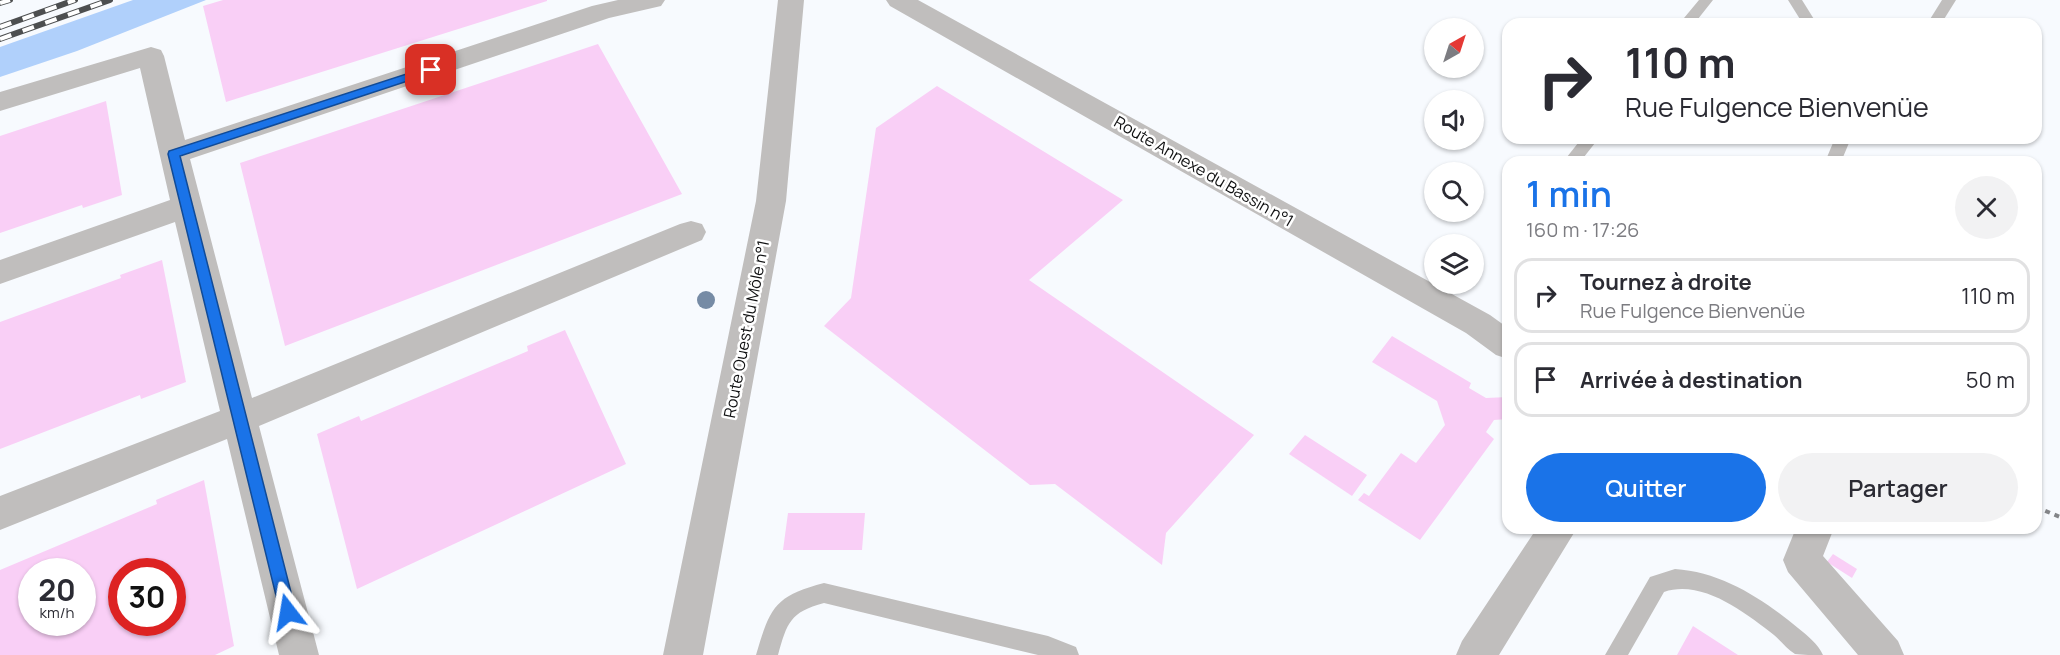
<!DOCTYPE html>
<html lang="fr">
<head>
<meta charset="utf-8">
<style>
	:root { --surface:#fff; --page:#f2f2f3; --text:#2b2b33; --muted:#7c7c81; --line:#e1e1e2; --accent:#1a73e8 }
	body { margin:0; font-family:Manrope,sans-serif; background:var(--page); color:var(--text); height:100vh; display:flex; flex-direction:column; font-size:22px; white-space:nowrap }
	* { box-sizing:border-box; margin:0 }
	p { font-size:20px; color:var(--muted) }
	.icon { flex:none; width:33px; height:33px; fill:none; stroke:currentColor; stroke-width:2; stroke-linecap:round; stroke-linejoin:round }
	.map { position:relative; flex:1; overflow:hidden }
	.panel { position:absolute; left:1502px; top:156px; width:540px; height:378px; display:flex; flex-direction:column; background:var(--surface); border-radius:18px; box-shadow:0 2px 4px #0004 }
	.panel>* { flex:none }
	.hud { position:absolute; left:1502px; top:18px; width:540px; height:126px; border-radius:18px; box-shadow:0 2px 4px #0004; background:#fff; color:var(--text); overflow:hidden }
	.needle { width:39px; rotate:39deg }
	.fabs { position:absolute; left:1424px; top:18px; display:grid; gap:12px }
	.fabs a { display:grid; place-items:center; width:60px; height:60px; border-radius:50%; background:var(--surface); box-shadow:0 2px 4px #0004; font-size:30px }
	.speed { position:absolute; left:18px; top:558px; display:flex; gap:12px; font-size:30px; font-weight:700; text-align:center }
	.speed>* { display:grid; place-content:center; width:78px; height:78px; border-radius:50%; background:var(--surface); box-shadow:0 2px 4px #0004; line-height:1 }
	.speed small { font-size:15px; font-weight:400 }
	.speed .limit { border:9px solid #d22; background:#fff; color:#111 }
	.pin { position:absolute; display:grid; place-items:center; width:51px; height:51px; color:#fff; margin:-26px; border-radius:12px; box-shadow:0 3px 9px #0006 }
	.me { position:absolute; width:66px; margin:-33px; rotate:346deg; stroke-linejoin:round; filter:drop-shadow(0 0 4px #0008) }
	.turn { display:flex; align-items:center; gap:21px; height:126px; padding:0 24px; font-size:27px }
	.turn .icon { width:78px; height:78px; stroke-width:2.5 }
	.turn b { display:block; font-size:42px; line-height:51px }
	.round { display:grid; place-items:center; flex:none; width:63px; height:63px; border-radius:32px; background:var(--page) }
	.summary { display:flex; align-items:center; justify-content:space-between; height:102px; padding:0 24px }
	h1 { font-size:36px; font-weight:600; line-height:45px; color:var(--accent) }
	.action { display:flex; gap:12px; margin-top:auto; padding:12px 24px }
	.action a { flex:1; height:69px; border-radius:36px; background:var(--accent); color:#fff; font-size:24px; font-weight:600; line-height:69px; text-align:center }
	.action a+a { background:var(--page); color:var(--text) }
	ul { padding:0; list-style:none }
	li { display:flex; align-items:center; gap:18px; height:75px; margin:0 12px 9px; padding:0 12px; border:3px solid var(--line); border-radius:18px }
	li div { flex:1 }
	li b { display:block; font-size:22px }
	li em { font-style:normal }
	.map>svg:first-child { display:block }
	.green { fill:#b0d0fb }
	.building { fill:#f9cff6; fill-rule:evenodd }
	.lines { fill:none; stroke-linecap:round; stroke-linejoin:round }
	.path { stroke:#838588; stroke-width:4; stroke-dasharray:5 5; stroke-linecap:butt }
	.lane { fill:#c0bebd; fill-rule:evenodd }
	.street { fill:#c0bebd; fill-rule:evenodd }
	.rail-casing { stroke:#4d4f50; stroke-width:6 }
	.rail { stroke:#fff; stroke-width:4; stroke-dasharray:12; stroke-linecap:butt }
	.tree { fill:#768ba5 }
	.route { fill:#1a73e8; stroke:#114b97; stroke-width:1.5 }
	.labels { text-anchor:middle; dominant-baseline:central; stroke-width:5; stroke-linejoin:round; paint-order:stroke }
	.street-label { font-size:16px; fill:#0f1011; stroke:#fff }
</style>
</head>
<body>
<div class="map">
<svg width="2060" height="655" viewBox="0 0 2060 655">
	<rect width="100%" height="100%" fill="#f7fafe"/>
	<path class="green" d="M133 0H206L77 51 0 77V47Z"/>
	<path class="building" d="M223 0H547V1L226 102 203 6Z
		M598 44 682 194 285 346 240 163Z
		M937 86 1123 200 1029 280 1254 435 1166 533 1162 565 1055 484 1030 485 824 326 851 298 876 128Z
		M106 101 122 195 83 208 82 205 0 233V136Z
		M162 260 186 382 141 399 140 395 0 449V322L121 278 120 275Z
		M565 330 626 464 357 589 317 434 359 416 361 421 528 351 527 346Z
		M1392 336 1471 383 1469 388 1486 398 1508 397V419L1494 420 1486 432 1494 439 1420 540 1358 500 1364 493 1369 496 1401 453 1416 463 1445 425 1437 401 1372 362Z
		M1305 435 1367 475 1352 496 1289 454Z
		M204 480 234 646 215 655H0V570L157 504 156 500ZM32 572H82V622H32ZM122 572H172V622H122Z
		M788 513H865L862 550H783Z
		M1833 554 1857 569 1852 578 1827 562Z
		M1693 626 1738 655H1677Z"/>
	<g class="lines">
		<path class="path" d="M2036 507 2060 517"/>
		<path class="lane" d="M1699 0H1713L1694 24H1679Z
			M1788 0H1802L1817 24H1803Z
			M1942 0H1956L1941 24H1927Z
			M1582 138H1599L1580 162H1563Z
			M1835 138H1851L1841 162H1825Z
			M1675 569C1722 572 1763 599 1798 628 1808 636 1818 644 1823 655 1815 655 1801 655 1795 654 1787 649 1781 641 1774 635 1745 613 1703 579 1664 592L1628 655H1605L1650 577Z
			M824 583 1048 636 1076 647 1079 655H1038L824 603C790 612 787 623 778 655H756C770 608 774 596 824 583Z"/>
		<path class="street" d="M618 0H665L661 6 609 18 190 159 252 398 680 224 691 221 702 224 706 232 702 240 259 426 319 655H279L227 439 0 530V496L220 411 175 222 0 284V260L170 200 140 68 0 111V92L151 47 161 50 164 56 185 140 592 6Z
			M778 0H804L786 201 703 655H663L756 201Z
			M886 0H918L1490 315 1508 328V359L1496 355 1466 333 890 6Z
			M1537 528H1577L1499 655H1456L1462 641Z
			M1796 528H1834L1823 556 1898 641 1904 655H1858L1788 572 1783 560Z"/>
		<g class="rail-casing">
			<path id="rail" d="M0 3 10 0
				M0 27 75 0
				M0 39 110 0"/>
		</g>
		<use href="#rail" class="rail"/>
	</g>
	<circle class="tree" cx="706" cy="300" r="9"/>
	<path class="route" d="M431 66 435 67V72L180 156 296 612 293 617 288 620 282 617 280 612 168 154 169 151Z"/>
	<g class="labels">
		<g class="street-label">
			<text transform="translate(1204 171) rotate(30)">Route Annexe du Bassin n°1</text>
			<text transform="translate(746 329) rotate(-79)">Route Ouest du Môle n°1</text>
		</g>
	</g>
</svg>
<div class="fabs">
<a><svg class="needle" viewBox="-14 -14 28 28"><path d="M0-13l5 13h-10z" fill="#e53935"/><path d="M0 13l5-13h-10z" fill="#7c7c81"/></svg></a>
<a><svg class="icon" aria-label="sound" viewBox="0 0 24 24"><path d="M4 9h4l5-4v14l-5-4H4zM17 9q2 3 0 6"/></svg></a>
<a><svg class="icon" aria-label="search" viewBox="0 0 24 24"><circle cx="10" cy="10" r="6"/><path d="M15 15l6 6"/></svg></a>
<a><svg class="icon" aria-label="layers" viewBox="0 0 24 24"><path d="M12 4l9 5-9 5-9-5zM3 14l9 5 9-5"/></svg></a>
</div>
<div class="speed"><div>20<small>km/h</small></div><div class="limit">30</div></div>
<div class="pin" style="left:431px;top:70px;background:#d93025"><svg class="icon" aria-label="arrive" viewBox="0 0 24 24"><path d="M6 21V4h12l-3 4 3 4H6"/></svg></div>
<svg class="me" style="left:288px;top:612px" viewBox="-20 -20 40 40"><path d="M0-17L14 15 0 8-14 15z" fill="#1a73e8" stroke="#fff" stroke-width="4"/></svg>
<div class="hud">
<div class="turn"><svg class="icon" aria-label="right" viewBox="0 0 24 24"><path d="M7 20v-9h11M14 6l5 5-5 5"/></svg><div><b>110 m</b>Rue Fulgence Bienvenüe</div></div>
</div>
<section class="panel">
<div class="summary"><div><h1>1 min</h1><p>160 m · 17:26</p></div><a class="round"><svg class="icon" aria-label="close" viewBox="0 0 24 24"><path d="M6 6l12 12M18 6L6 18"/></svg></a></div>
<ul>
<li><svg class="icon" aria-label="right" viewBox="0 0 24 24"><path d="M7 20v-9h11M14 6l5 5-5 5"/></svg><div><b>Tournez à droite</b><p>Rue Fulgence Bienvenüe</p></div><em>110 m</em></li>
<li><svg class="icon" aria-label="arrive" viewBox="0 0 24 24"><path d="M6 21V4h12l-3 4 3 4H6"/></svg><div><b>Arrivée à destination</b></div><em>50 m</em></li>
</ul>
<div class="action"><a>Quitter</a><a>Partager</a></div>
</section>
</div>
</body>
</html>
